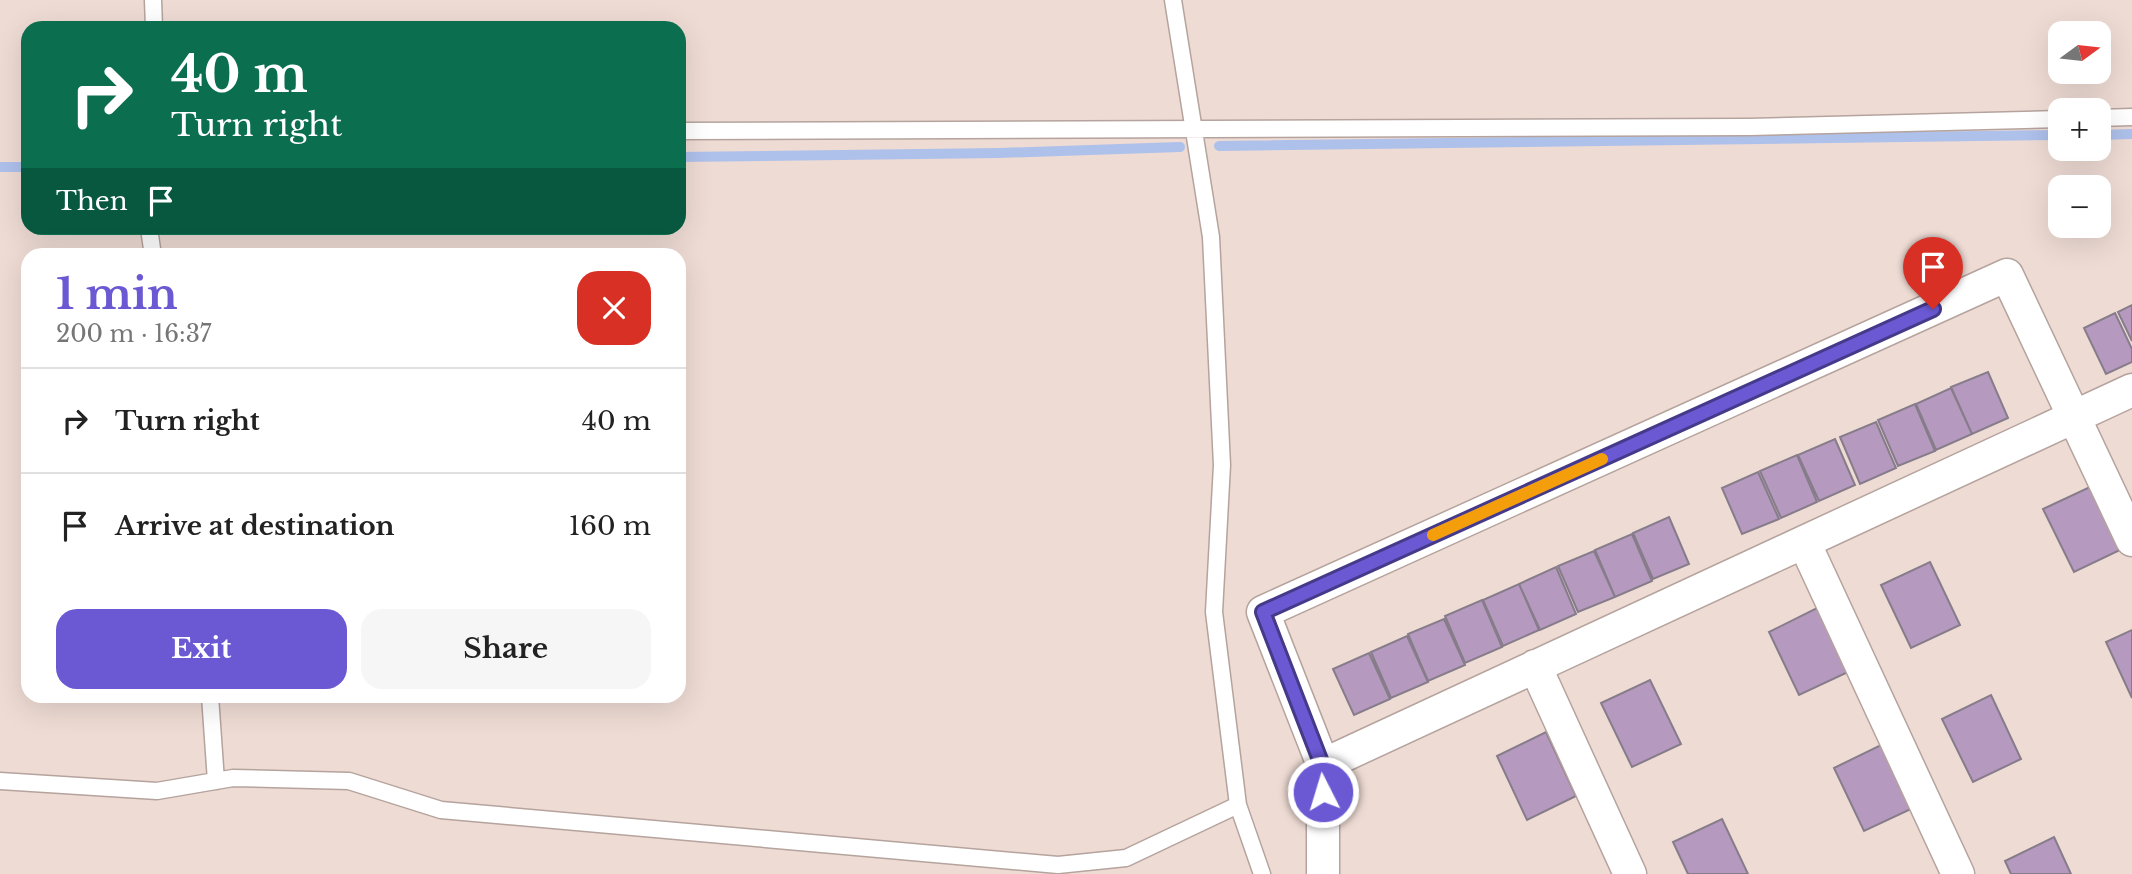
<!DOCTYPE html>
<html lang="en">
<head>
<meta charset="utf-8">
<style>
	:root { --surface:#fff; --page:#f6f6f6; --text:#222; --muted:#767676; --line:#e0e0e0; --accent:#6a59d3 }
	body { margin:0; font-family:"Libre Baskerville",serif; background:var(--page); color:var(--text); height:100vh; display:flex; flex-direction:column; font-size:26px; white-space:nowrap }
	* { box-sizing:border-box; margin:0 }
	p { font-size:23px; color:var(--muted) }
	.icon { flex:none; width:38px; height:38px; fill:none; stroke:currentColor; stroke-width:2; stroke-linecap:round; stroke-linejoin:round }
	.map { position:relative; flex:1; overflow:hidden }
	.details { position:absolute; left:21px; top:248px; width:665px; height:455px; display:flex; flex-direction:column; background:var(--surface); border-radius:21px; box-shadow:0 7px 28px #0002 }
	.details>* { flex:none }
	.hud { position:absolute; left:21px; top:21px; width:665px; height:214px; border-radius:21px; box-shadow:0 7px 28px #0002; background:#0b6e4f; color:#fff; overflow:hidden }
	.needle { width:46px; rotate:75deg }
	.controls { position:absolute; left:2048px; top:21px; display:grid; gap:14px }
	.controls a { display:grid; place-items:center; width:63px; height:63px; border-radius:14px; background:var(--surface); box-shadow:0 7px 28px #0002; font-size:35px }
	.pin { position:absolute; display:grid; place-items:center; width:60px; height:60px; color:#fff; margin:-72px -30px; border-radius:50% 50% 50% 0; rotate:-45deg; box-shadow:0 0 7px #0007 }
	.pin .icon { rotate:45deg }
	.me { position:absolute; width:77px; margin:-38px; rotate:355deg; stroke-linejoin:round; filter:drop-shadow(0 0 5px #0008) }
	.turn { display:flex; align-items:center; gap:24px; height:147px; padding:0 35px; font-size:32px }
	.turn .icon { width:91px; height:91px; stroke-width:2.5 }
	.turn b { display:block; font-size:49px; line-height:60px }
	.then { display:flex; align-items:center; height:66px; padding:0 35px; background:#0003; gap:14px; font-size:26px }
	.round { display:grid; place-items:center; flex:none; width:74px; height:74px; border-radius:21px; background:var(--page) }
	.overview { display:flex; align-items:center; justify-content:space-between; height:119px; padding:0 35px }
	h1 { font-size:42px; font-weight:800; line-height:52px; color:var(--accent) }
	.primary-button { display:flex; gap:14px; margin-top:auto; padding:14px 35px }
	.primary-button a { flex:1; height:80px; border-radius:21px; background:var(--accent); color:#fff; font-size:28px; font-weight:800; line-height:80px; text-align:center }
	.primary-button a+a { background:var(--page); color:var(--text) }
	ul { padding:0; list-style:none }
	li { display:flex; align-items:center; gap:21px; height:105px; padding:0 35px; border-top:2px solid var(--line) }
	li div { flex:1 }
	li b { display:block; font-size:26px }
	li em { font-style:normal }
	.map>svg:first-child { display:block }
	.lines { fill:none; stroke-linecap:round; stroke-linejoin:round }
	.stream { stroke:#aec1eb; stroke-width:10 }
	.building { fill:#b599bf; stroke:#867c8a; stroke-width:2 }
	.service-casing { stroke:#b5a39d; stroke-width:19 }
	.minor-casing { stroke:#b5a39d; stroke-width:35 }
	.service { stroke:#fff; stroke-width:16 }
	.minor { stroke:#fff; stroke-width:32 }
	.route-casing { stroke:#453a89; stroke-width:18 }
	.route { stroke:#6a59d3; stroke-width:12 }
	.slow { stroke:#f59e0b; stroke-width:12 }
</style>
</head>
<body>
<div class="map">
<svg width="2132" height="874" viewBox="0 0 2132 874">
	<rect width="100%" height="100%" fill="#eedbd4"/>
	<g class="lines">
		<path class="stream" d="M2098 135 2132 134
			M1219 146 2060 135
			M679 157 999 153 1180 147
			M0 167H28"/>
	</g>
	<path class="building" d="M2132 305V341L2118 312Z
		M2115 313 2132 349V362L2106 374 2084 328Z
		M1988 372 2008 418 1972 434 1951 387Z
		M1951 388 1972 434 1936 450 1916 404Z
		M1915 404 1935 451 1898 466 1878 420Z
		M1876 422 1896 468 1860 484 1840 437Z
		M1835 439 1855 485 1819 501 1798 455Z
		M1797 455 1817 502 1781 518 1760 471Z
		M1758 472 1779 519 1742 534 1722 488Z
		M2092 486 2122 549 2074 572 2043 509Z
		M1669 517 1689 564 1653 579 1633 533Z
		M1632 534 1652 581 1615 597 1595 550Z
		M1594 551 1615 597 1578 612 1558 566Z
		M1930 562 1960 625 1911 648 1881 585Z
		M1556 567 1576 614 1540 630 1519 584Z
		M1519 584 1539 630 1503 646 1483 600Z
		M1482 600 1502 647 1465 663 1445 616Z
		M1817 608 1848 672 1799 695 1769 632Z
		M1444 619 1465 665 1428 681 1408 634Z
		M2132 630V698L2106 642Z
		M1407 636 1428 682 1391 698 1371 652Z
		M1369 653 1390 699 1354 715 1333 669Z
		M1650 680 1681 744 1632 767 1601 703Z
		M1991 695 2021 759 1973 782 1942 719Z
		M1546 732 1576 796 1527 820 1497 756Z
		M1883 744 1913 808 1864 831 1834 768Z
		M1722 819 1748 874H1688L1673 842Z
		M2054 837 2071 874H2011L2005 861Z"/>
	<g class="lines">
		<g class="service-casing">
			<path id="service" d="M153 0 154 28
				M1173 0 1211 237 1222 465 1214 612 1238 805 1262 874
				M2098 118 2132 117
				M679 131 1749 127 2060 119
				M149 228 153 256
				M210 696 216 781
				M0 781 157 791 233 778 349 781 441 810 1058 865 1126 858 1238 805"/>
		</g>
		<g class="minor-casing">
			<path id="minor" d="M1804 542 1323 765 1263 612 2007 275 2132 540
				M1535 666 1630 874
				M1323 765V874
				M1958 874 1804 542 2132 390"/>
		</g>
		<use href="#service" class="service"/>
		<use href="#minor" class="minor"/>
	</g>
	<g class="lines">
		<g class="route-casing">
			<path id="route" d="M1323 792 1322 765 1263 612 1933 309"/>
		</g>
		<use href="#route" class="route"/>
		<path class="slow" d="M1433 535 1602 459"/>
	</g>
</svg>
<div class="controls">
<a><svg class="needle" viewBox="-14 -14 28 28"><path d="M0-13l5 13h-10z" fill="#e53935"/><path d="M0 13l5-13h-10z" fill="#767676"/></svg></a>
<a>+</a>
<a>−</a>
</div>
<div class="pin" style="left:1933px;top:309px;background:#d93025"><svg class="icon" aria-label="arrive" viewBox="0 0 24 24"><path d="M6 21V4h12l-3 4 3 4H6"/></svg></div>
<svg class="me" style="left:1323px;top:792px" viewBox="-20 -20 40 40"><circle r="17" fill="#6a59d3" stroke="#fff" stroke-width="3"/><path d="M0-11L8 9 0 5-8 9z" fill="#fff"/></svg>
<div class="hud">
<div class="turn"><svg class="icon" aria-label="right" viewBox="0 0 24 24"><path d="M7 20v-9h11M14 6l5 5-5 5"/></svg><div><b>40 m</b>Turn right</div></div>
<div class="then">Then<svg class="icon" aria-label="arrive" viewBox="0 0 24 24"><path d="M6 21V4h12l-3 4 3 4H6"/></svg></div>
</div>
<section class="details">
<div class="overview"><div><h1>1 min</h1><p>200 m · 16:37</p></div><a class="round" style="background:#d93025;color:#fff"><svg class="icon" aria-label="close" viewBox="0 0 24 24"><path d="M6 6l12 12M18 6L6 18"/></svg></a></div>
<ul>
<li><svg class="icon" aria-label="right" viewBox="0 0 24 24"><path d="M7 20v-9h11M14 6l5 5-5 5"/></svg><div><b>Turn right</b></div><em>40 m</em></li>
<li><svg class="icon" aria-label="arrive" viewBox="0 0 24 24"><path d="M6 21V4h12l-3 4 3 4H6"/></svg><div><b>Arrive at destination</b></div><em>160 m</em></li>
</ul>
<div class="primary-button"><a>Exit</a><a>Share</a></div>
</section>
</div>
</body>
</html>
